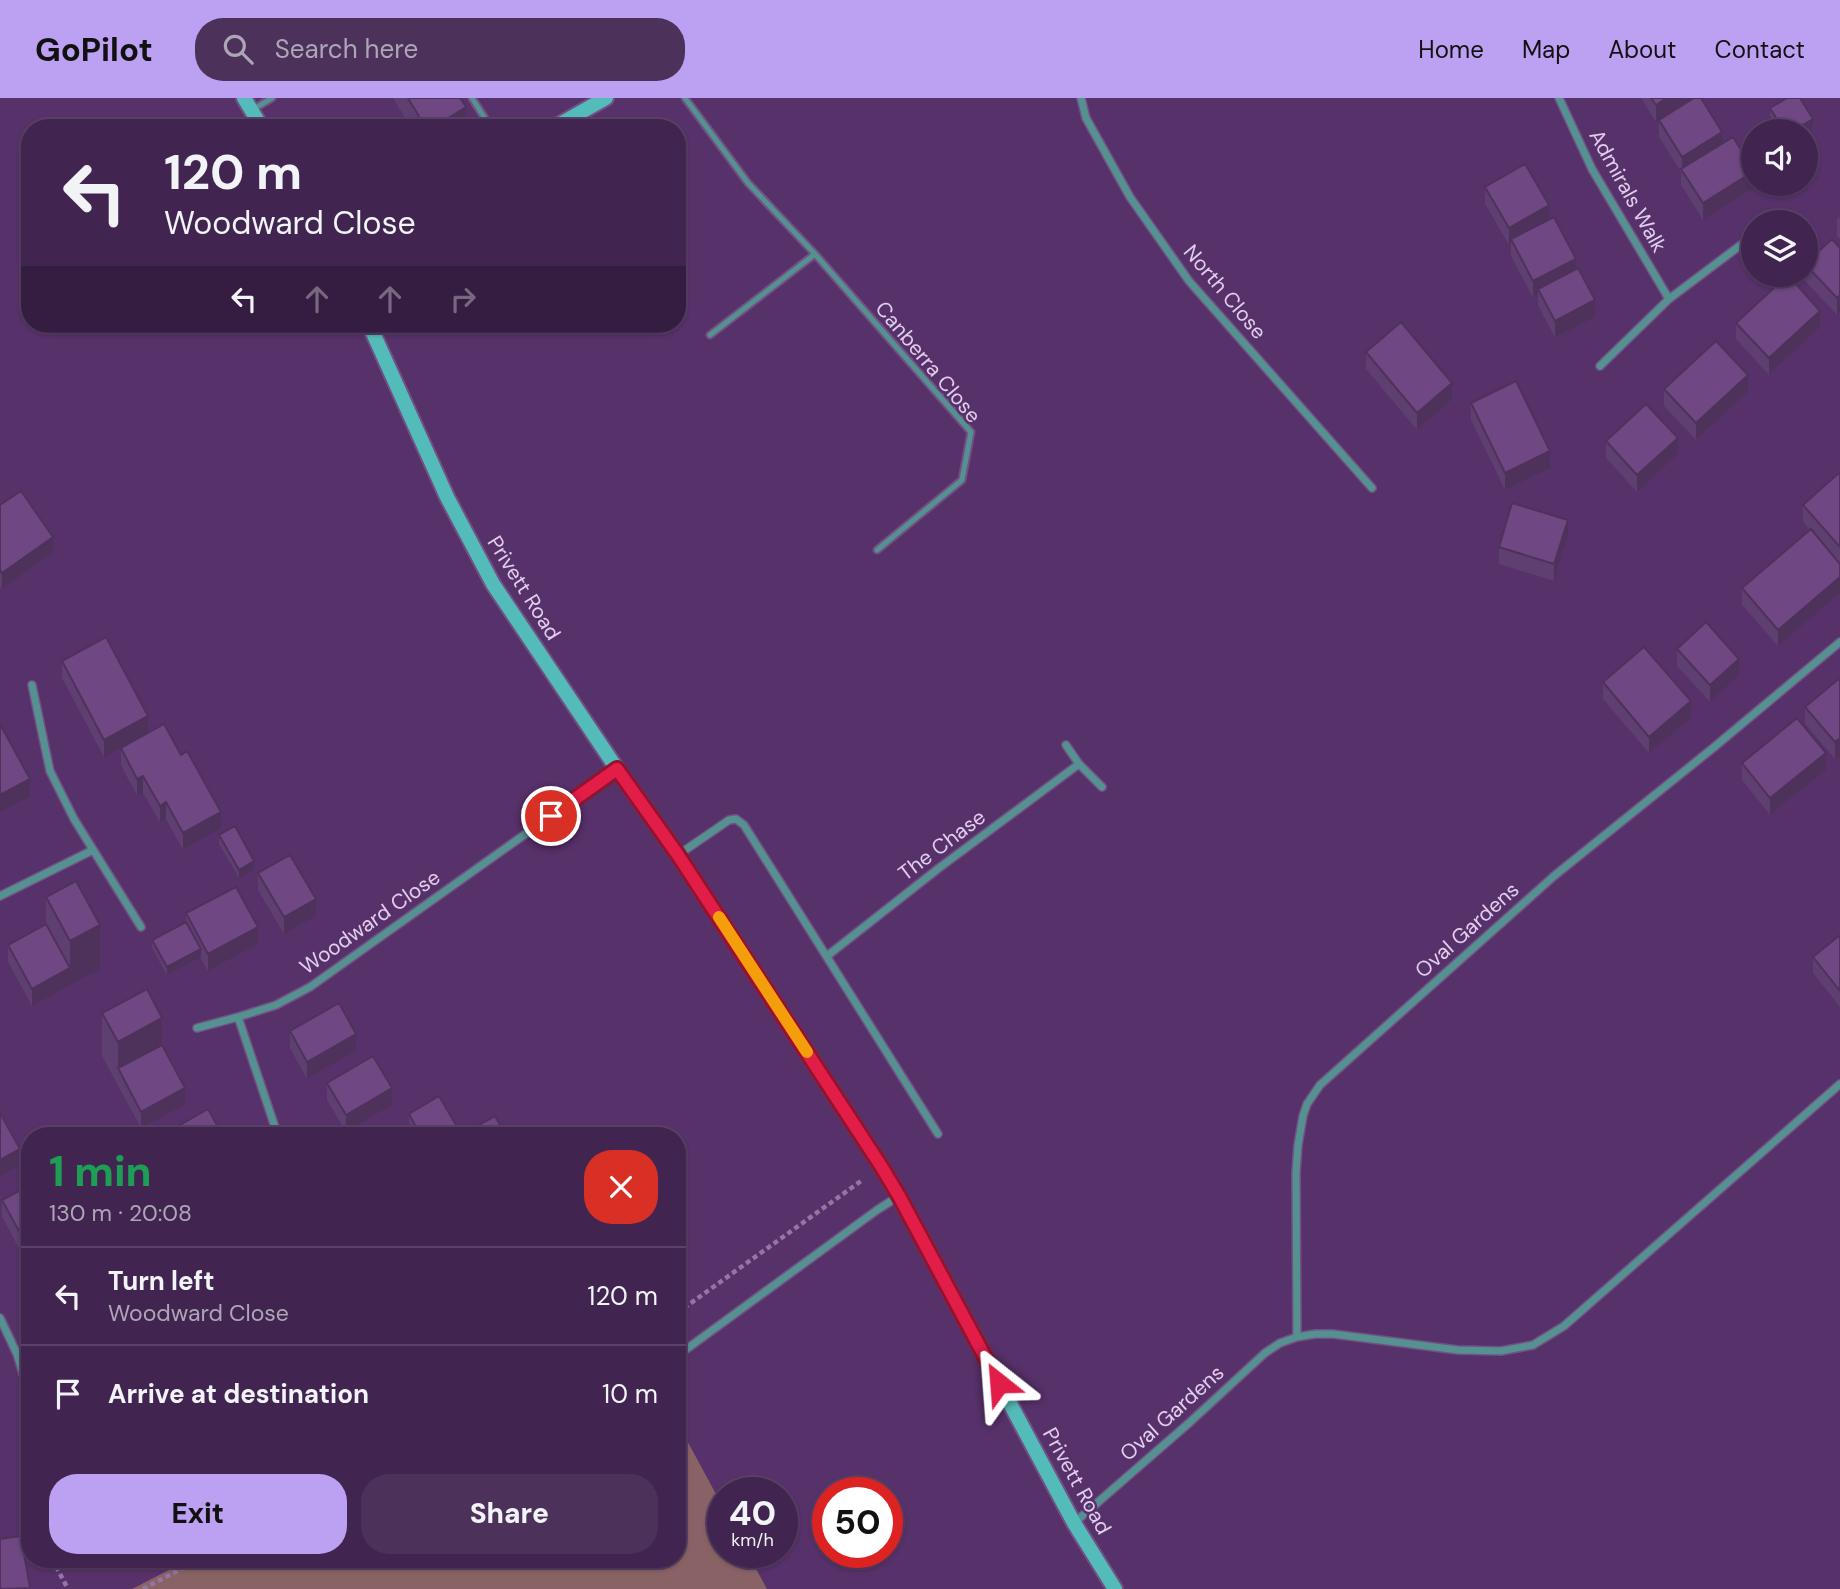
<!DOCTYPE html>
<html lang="en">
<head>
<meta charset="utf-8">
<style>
	:root { --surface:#412550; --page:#4c315a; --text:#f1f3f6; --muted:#aea5b7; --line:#5a4267; --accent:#bca0f2 }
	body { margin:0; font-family:"DM Sans",sans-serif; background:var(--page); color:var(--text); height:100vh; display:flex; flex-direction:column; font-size:26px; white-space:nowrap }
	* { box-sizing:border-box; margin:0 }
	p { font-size:23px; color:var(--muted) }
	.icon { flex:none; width:38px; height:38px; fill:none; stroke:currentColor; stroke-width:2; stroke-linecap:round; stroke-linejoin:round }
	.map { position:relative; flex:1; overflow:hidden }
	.side { position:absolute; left:21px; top:1029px; width:665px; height:441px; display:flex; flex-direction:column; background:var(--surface); border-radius:28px; box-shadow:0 2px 5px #0004,0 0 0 2px var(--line) }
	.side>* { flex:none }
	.banner { position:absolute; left:21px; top:21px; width:665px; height:214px; border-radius:28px; box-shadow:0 2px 5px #0004,0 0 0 2px var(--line); background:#412550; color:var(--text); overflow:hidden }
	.fabs { position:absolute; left:1741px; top:21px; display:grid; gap:14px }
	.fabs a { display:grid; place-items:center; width:77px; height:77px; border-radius:50%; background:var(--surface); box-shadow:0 2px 5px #0004,0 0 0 2px var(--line); font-size:35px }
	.speed { position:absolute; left:707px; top:1379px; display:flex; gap:14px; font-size:35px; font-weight:700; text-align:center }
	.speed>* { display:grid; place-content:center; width:91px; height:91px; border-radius:50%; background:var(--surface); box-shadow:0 2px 5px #0004,0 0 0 2px var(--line); line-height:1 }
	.speed small { font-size:18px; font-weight:400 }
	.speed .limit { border:10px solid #d22; background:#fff; color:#111 }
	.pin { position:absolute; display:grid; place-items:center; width:60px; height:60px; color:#fff; margin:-30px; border:4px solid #fff; border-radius:50%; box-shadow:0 2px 7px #0007 }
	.me { position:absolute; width:77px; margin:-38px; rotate:332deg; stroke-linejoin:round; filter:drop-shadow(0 0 5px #0008) }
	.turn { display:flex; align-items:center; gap:24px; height:147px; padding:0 28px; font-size:32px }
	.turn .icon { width:91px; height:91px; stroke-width:2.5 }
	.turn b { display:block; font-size:49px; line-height:60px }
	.lanes { display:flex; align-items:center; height:66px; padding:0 28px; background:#0003; justify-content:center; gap:35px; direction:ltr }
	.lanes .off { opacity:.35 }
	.round { display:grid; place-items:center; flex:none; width:74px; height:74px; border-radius:28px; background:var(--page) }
	.overview { display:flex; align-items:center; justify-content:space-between; height:119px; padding:0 28px }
	h1 { font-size:42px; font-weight:800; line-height:52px; color:#1e9e55 }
	.button { display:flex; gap:14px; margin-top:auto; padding:14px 28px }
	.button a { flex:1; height:80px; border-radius:28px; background:var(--accent); color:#111; font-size:28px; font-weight:800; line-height:80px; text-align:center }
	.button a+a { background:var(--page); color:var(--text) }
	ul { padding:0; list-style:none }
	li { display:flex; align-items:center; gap:21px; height:98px; padding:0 28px; border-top:2px solid var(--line) }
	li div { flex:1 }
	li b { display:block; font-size:26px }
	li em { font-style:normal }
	header { display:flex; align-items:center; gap:42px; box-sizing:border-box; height:98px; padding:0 35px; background:var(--accent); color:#111 }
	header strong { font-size:33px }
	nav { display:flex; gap:38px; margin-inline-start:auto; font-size:24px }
	.search { width:490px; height:63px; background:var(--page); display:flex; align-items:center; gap:18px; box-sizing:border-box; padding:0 24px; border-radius:28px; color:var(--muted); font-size:26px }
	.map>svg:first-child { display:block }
	.park { fill:#896265 }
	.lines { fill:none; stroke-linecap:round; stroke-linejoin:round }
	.lane-casing { stroke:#735084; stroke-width:9 }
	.street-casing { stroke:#735084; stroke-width:10 }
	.secondary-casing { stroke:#735084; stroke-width:18 }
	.path { stroke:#9475a4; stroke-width:4.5; stroke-dasharray:5 3.5; stroke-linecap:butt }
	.lane { stroke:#549190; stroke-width:5 }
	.street { stroke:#549190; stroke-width:7 }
	.secondary { stroke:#53bcba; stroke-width:14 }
	.wall { fill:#5f3e71 }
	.shaded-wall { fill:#4e325c }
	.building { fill:#6f4883; stroke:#4e325c; stroke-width:2 }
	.route-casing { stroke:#92132f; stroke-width:18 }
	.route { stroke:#e11d48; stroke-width:12 }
	.slow { stroke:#f59e0b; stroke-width:12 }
	.labels { text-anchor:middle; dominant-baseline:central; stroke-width:5; stroke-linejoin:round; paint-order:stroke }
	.street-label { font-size:21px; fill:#e2cdee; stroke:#57316a }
</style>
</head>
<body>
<header>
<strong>GoPilot</strong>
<div class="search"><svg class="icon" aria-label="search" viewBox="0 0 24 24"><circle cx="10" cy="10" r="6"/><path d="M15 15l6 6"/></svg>Search here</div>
<nav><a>Home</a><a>Map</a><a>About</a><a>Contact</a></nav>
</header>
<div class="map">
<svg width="1840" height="1491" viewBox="0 0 1840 1491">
	<rect width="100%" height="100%" fill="#57316a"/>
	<path class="park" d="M677 1324 723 1409V1454H747L767 1491H132L190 1461H677Z"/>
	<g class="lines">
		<g class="lane-casing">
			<path id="lane" d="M472 0 491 30
				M685 0 748 85 815 156 971 334 962 382 877 452
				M252 12 272 0
				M710 237 815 156
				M83 1461 84 1463"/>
		</g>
		<g class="street-casing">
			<path id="street" d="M1081 0 1086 20 1130 99 1189 183 1372 390
				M1559 0 1592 71 1669 201
				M1771 124 1777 120
				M1600 268 1669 201 1754 137
				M32 587 50 673 74 721 141 829
				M1066 647 1079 666 1102 689
				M678 757 729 722 736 721 744 727 938 1036
				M0 798 93 752
				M827 858 939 770 1079 666
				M197 930 238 919
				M278 1038 238 919 276 907 310 889 617 671
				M0 1220 17 1256 30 1298
				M1297 1239 1296 1075 1298 1047 1303 1018 1307 1006 1320 987 1554 778 1713 650 1840 544
				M677 1258 877 1112 899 1098
				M1074 1425 1189 1325 1265 1255 1280 1245 1297 1239 1315 1236H1333L1458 1252 1501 1253 1533 1247 1564 1228 1840 986"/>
		</g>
		<g class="secondary-casing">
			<path id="secondary" d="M244 0 262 30
				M553 30 606 0
				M369 226 447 399 493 486 617 671 678 757 881 1068 899 1098 1074 1425 1115 1491"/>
		</g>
		<path class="path" d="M677 1215 861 1083
			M30 1380 28 1388 30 1421
			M52 1461 68 1491
			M143 1491 200 1461"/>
		<use href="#lane" class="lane"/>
		<use href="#street" class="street"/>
		<use href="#secondary" class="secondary"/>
	</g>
	<path class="wall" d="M393 0H460L466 30H411Z
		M1641 0H1693L1656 24Z
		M1770 10 1813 30 1806 34 1779 33 1770 18Z
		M1659 22 1722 45 1754 90 1703 122 1681 87V74L1659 39Z
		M1485 89 1549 122 1576 171 1595 219 1555 240 1538 207V197L1533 200 1511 158V146L1509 147 1485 106Z
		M1840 119V141L1837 138V121Z
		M1840 150V214L1837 217 1805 183V177H1806V165Z
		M1736 225 1820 229 1769 277 1736 241Z
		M1366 254 1452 301 1417 332 1366 271Z
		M1664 291 1748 294 1696 342 1664 308Z
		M1471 305 1550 370 1505 392 1471 322Z
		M1606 343 1678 356 1637 394 1606 360Z
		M1840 374V495L1778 548 1742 507V490L1810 432 1803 424V407Z
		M0 407 53 455 2 491 0 489Z
		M1568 438 1554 483 1499 466V449Z
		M106 539 104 659 62 580V563Z
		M1677 551 1739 577 1710 604 1677 568Z
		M1840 580 1835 661 1805 626V609Z
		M1603 584 1691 620 1649 655 1603 601Z
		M121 650 221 730 183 752 166 721 160 724 143 695 137 698 121 667Z
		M1742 665 1826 672 1770 717 1742 682Z
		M219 737 254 772 239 780 219 746Z
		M258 775 316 818 284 836 258 792Z
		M46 799 100 871 32 908 8 864V847L46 826Z
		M186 815 258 846 208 873 200 859 167 877 152 850V842L186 824Z
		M1840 837V909L1813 875V859Z
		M102 915 162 947 185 1007 141 1030 102 958Z
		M290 933 356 953 307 981 290 950Z
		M327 985 392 1007 346 1034 327 1002Z
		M409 1016 456 1036 453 1038H416L409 1024Z
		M30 1087 26 1163 2 1119V1102Z
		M142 1461H165L146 1470Z"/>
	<path class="shaded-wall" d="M1667 0H1693L1656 24V7Z
		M466 9V30H432Z
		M1813 21V30L1806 34 1792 33Z
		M1722 34V51L1682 72V59Z
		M1754 73V90L1703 122V105Z
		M1549 107V124L1511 141V146L1509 147V130Z
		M1576 161V178L1538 191V197L1533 200V183Z
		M1840 197V214L1837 217V200Z
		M1595 202V219L1555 240V223Z
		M1820 213V229L1769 277V260Z
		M1748 277V294L1696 342V325Z
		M1452 285V301L1417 332V315Z
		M1678 340V356L1637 394V377Z
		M1550 353V370L1505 392V375Z
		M1568 422V438L1554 483V466Z
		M53 439V455L2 491V475Z
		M1840 479V495L1778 548V532Z
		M1739 561V577L1710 604V587Z
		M1691 603V620L1649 655V639Z
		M148 618V635L104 659V642Z
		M1840 640V657L1835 661V644Z
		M1826 655V672L1770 717V700Z
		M143 678V695L137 698V681Z
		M30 681V698L0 714V697Z
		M166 704V721L160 724V708Z
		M221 714V730L183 752V735Z
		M254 763V772L239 780V772Z
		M316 801V818L284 836V819Z
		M100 827V871L32 908V891L70 870V843Z
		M258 829V846L208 873V856Z
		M201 851V859L167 877V869Z
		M162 920V964L118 970V944Z
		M356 936V953L307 981V964Z
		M185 990V1007L141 1030V1014Z
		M392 990V1007L346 1034V1017Z
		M456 1027V1036L453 1038H438Z
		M20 1051V1067L0 1078V1062Z
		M30 1144V1161L26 1163V1146Z
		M146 1461H165L146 1470Z"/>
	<path class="building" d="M408 0H460L466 9 432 30H426Z
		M1651 0H1667L1656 7Z
		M1694 0H1701L1722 34 1682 59 1659 22Z
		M1787 0H1800L1813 21 1792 33H1784L1770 10Z
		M1733 39 1754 73 1703 105 1681 71Z
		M1525 66 1549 107 1509 130 1485 89Z
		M1554 119 1576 161 1533 183 1511 141Z
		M1832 141 1840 150V197L1837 200 1806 167V165Z
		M1578 170 1595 202 1555 223 1538 191Z
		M1788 177 1820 213 1769 260 1736 225Z
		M1401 224 1452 285 1417 315 1366 254Z
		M1716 243 1748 277 1696 325 1664 291Z
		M1516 283 1550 353 1505 375 1471 305Z
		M1646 306 1678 340 1637 377 1606 343Z
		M1840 374V449L1803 407Z
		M21 393 53 439 2 475 0 472V407Z
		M1512 405 1568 422 1554 466 1499 449Z
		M1811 431 1840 466V479L1778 532 1742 490Z
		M1706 524 1739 561 1710 587 1677 551Z
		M106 539 148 618 104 642 62 563Z
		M1644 549 1691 603 1649 639 1603 584Z
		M1840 580V640L1835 644 1805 609Z
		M1797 620 1826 655 1770 700 1742 665Z
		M164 626 181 657 187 653 221 714 183 735 166 704 160 708 143 678 137 681 121 650Z
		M1 628 30 681 0 697V629Z
		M235 728 254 763 239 772 219 737Z
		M290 757 316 801 284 819 258 775Z
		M76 783 100 827 70 843 46 799Z
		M236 789 258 829 208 856 186 815Z
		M186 824 201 851 167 869 152 842Z
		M46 826 70 870 32 891 8 847Z
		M1840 837V893L1813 859Z
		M147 891 162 920 118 944 102 915Z
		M339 905 356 936 307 964 290 933Z
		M162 947 185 990 141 1014 118 970Z
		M373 958 392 990 346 1017 327 985Z
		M439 998 456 1027 438 1038H421L409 1016Z
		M208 1011 223 1038H167L166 1035Z
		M0 1015 20 1051 0 1062Z
		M495 1018 506 1038H468L466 1034Z
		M30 1087V1144L26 1146 2 1102Z
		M21 1438 30 1490 0 1491V1441Z"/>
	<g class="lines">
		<g class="route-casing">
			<path id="route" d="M551 718 617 671 678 757 881 1068 899 1098 999 1285"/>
		</g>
		<use href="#route" class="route"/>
		<path class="slow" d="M719 819 807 954"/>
	</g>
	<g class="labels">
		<g class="street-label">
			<text transform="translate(1628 93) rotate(61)">Admirals Walk</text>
			<text transform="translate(1225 194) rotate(50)">North Close</text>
			<text transform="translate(928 264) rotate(50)">Canberra Close</text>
			<text transform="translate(524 490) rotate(58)">Privett Road</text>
			<text transform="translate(942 747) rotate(-37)">The Chase</text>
			<text transform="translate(370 824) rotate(-35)">Woodward Close</text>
			<text transform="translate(1467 832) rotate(-42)">Oval Gardens</text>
			<text transform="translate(1172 1315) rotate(-42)">Oval Gardens</text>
			<text transform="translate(1077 1383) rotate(61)">Privett Road</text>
		</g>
	</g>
</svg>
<div class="fabs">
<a><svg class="icon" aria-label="sound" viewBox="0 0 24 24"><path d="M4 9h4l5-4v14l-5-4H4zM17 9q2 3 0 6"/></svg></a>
<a><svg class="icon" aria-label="layers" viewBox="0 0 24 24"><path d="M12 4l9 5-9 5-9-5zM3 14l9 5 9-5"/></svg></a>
</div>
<div class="speed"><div>40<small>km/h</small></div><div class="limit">50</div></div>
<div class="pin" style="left:551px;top:718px;background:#d93025"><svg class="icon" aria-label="arrive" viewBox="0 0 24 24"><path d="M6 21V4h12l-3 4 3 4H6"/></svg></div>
<svg class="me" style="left:999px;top:1285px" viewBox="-20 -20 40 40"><path d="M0-17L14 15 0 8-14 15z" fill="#e11d48" stroke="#fff" stroke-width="4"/></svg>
<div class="banner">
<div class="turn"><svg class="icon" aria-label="left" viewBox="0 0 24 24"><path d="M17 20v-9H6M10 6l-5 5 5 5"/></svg><div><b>120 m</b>Woodward Close</div></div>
<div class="lanes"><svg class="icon" aria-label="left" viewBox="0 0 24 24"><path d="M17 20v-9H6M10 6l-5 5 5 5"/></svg><svg class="icon off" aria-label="ahead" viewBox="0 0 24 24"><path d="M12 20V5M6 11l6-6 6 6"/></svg><svg class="icon off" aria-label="ahead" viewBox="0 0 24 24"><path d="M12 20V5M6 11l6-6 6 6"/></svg><svg class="icon off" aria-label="right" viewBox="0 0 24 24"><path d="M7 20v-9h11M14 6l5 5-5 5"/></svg></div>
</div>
<section class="side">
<div class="overview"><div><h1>1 min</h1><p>130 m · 20:08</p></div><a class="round" style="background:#d93025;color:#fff"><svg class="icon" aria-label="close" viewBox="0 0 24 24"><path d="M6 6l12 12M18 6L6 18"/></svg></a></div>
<ul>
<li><svg class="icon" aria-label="left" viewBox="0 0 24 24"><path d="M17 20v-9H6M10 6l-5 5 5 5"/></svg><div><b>Turn left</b><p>Woodward Close</p></div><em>120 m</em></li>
<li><svg class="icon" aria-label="arrive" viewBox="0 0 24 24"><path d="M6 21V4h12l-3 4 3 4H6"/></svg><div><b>Arrive at destination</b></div><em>10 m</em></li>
</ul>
<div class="button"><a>Exit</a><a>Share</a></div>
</section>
</div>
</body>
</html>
